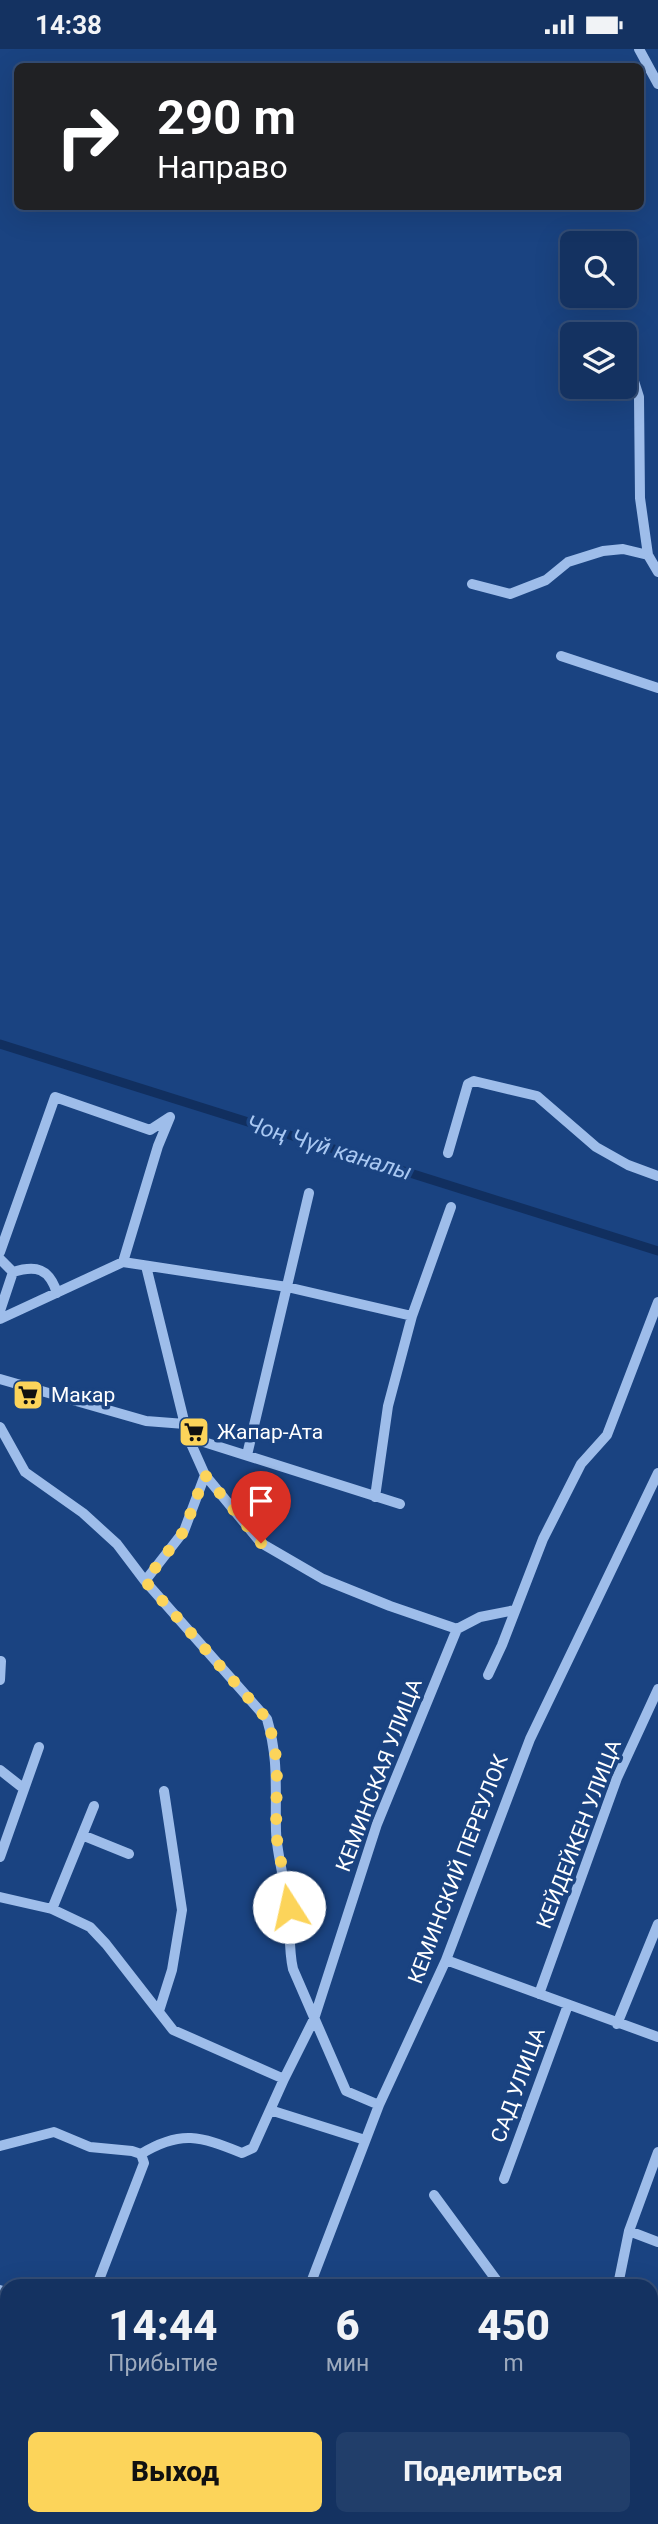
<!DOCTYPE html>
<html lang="ru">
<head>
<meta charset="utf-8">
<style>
	:root { --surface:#143261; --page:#213e6a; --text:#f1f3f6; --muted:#9daabd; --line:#334d76; --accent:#fcd45a }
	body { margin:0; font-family:Roboto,sans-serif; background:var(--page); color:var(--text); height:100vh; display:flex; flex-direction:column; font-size:26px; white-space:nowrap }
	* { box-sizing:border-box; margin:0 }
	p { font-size:23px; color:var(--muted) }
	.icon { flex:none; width:38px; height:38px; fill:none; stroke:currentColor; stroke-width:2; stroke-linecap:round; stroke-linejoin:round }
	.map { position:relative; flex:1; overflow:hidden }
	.drawer { position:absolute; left:0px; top:2230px; width:658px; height:247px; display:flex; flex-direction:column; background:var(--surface); border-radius:21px 21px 0 0; box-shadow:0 7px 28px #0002,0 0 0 2px var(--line) }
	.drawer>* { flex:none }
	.guide { position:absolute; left:14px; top:14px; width:630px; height:147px; border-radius:10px; box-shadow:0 7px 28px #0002,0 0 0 2px var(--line); background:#202124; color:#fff; overflow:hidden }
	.tools { position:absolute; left:560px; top:182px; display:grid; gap:14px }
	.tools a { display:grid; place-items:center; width:77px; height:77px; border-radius:10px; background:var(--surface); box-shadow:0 7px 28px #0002,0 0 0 2px var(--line); font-size:35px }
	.pin { position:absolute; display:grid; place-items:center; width:60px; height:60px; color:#fff; margin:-72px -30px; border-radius:50% 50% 50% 0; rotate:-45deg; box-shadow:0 0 7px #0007 }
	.pin .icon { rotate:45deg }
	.me { position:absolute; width:77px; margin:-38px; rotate:350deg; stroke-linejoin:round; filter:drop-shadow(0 0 5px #0008) }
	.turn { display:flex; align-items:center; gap:24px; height:147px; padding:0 28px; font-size:32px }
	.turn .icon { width:91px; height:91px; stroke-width:2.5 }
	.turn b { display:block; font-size:49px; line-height:60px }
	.eta { display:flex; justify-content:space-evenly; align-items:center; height:119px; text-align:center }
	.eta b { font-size:42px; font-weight:800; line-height:49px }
	.primary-button { display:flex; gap:14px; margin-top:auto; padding:14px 28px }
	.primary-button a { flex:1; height:80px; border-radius:10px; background:var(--accent); color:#111; font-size:28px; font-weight:800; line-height:80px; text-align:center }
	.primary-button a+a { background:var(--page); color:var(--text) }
	.status { display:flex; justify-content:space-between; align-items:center; height:49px; padding:0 35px; background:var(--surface); direction:ltr }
	.status svg { height:19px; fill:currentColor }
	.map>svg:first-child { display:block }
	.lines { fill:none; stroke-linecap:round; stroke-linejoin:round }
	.canal { stroke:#112f5f; stroke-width:9 }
	.minor { stroke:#9ebdea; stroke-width:10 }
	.route { stroke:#fcd45a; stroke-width:12; stroke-dasharray:0 21.6 }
	.labels { text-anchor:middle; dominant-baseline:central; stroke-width:7; stroke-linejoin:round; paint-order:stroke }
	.poi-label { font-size:21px; fill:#fff; stroke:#1a4381; text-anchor:start }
	.street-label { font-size:21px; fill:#fff; stroke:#1a4381 }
	.water-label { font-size:23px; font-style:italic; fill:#a9c8f2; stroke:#1a4381 }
</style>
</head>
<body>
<div class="status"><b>14:38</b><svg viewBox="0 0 49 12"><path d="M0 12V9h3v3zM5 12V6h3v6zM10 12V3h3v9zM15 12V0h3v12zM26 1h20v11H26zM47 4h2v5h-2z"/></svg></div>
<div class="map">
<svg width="658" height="2475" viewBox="0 0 658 2475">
	<rect width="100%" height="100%" fill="#1a4381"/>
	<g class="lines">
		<path class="canal" d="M0 995 658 1202"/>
		<path class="minor" d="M639 0 658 35
			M625 304 639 348 640 449 648 506
			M472 535 510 545 546 531 568 513 603 502 623 500 648 506 658 523
			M561 607 658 639
			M448 1104 468 1035 474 1032 537 1047 596 1098 628 1116 658 1127
			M0 1203 55 1048 150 1081 170 1068
			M0 1210 13 1223
			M123 1213 158 1097 170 1068
			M146 1217 188 1388 205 1426 261 1494 323 1530 390 1557 457 1580
			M13 1223C36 1216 49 1219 57 1244
			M0 1262 13 1223
			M0 1270 123 1213 287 1238 412 1267
			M0 1330 146 1372 185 1375
			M0 1378 25 1423 83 1464 117 1495 145 1532 267 1670C279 1711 275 1740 276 1782 277 1807 285 1832 288 1856 291 1878 288 1899 293 1920L346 2042 379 2056
			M188 1388 400 1455
			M247 1406 309 1144
			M375 1448 388 1357 412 1267 451 1158
			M145 1532 184 1482 205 1426
			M488 1626 502 1596 543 1490 581 1415 607 1386 658 1253
			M0 1631 1 1612
			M0 1721 23 1739
			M82 1786 129 1805
			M0 1808 39 1698
			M0 1848 52 1860 90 1878 106 1895 173 1981 284 2030
			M52 1860 94 1757
			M446 1911 658 1988
			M539 1945 617 1729 658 1640
			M159 1962 172 1921 182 1861 164 1742
			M617 1975 658 1875
			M270 2061 365 2091
			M0 2097 54 2083 90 2098 132 2102 141 2105 144 2114 97 2236
			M141 2105C182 2080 201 2088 242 2104L253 2099 284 2030 314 1970 377 1775 457 1580 480 1568 515 1561
			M504 2130 568 1956
			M434 2146 500 2236
			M629 2182 658 2193
			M310 2236 379 2056 446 1911 530 1690 658 1424
			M618 2236 629 2182 658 2103
			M0 2241 7 2244
			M651 2314 658 2316
			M0 2356 7 2359
			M457 2469 458 2475
			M483 2469 503 2475
			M6 2475 8 2469
			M215 2475 218 2469
			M592 2475 593 2469"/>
	</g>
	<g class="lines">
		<path class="route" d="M261 1494 205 1426 184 1482 145 1532 267 1670 274 1693 277 1718 276 1785 289 1858"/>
	</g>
	<defs>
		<g id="supermarket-square" transform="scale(1.575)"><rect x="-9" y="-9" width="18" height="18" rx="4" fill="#fcd45a" stroke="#1a4381"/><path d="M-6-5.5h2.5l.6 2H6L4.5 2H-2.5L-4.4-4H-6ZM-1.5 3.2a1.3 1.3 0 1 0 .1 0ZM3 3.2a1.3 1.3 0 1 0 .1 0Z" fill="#111"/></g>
	</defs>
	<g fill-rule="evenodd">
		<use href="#supermarket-square" x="28" y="1346"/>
		<use href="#supermarket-square" x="194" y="1383"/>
	</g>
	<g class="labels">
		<g class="poi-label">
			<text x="51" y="1346">Макар</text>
			<text x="217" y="1383">Жапар-Ата</text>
		</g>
		<g class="street-label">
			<text transform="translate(379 1726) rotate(-69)">КЕМИНСКАЯ УЛИЦА</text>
			<text transform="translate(579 1785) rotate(-69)">КЕЙДЕЙКЕН УЛИЦА</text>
			<text transform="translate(458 1820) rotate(-69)">КЕМИНСКИЙ ПЕРЕУЛОК</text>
			<text transform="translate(518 2036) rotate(-70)">САД УЛИЦА</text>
		</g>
		<g class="water-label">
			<text transform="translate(329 1099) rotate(17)">Чоң Чүй каналы</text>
		</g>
	</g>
</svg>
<div class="tools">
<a><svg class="icon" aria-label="search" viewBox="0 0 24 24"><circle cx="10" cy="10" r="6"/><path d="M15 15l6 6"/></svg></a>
<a><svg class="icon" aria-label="layers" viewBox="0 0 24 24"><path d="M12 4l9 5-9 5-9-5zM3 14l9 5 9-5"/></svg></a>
</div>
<div class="pin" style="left:261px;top:1494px;background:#d93025"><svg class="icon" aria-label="arrive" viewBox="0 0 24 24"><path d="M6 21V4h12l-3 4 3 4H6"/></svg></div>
<svg class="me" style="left:289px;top:1858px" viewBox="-20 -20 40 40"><circle r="19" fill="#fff"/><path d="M0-13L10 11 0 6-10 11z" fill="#fcd45a"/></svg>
<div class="guide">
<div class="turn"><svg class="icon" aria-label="right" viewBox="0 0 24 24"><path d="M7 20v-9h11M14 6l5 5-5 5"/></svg><div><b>290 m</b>Направо</div></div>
</div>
<section class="drawer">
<div class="eta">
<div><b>14:44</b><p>Прибытие</p></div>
<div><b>6</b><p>мин</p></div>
<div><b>450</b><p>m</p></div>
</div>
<div class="primary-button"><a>Выход</a><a>Поделиться</a></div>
</section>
</div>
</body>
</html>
